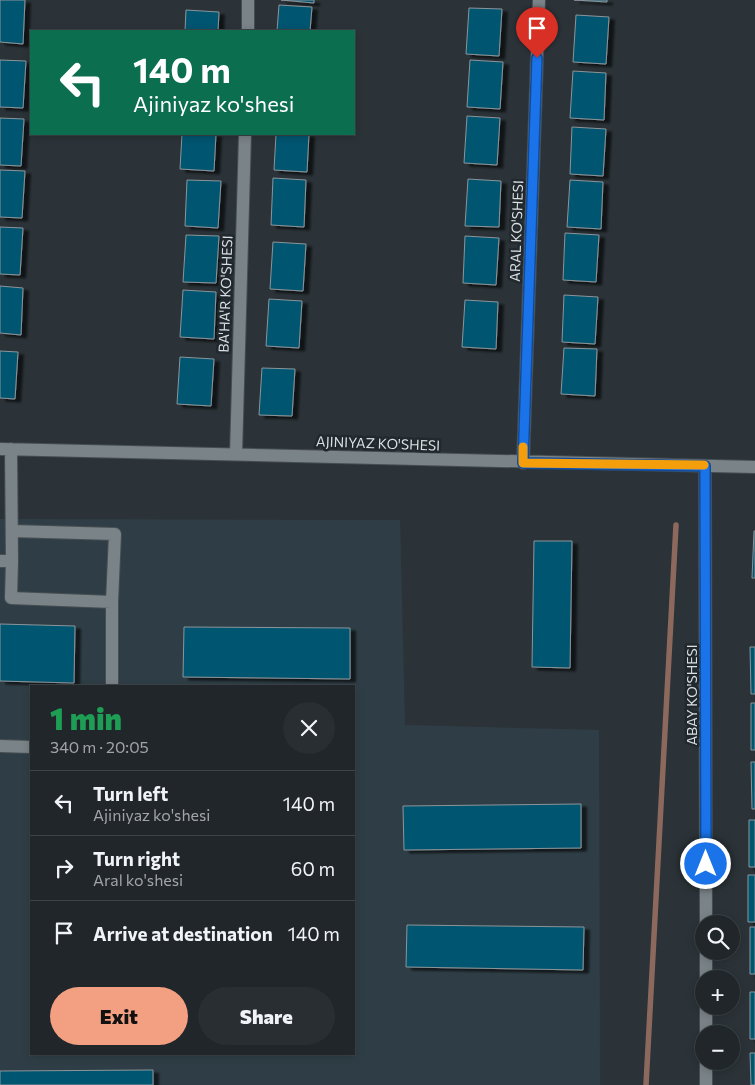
<!DOCTYPE html>
<html lang="en">
<head>
<meta charset="utf-8">
<style>
	:root { --surface:#20262a; --page:#282e32; --text:#f1f3f6; --muted:#a2a5a8; --line:#3d4347; --accent:#f3a082 }
	body { margin:0; font-family:Commissioner,sans-serif; background:var(--page); color:var(--text); height:100vh; display:flex; flex-direction:column; font-size:19px; white-space:nowrap }
	* { box-sizing:border-box; margin:0 }
	p { font-size:16px; color:var(--muted) }
	.icon { flex:none; width:28px; height:28px; fill:none; stroke:currentColor; stroke-width:2; stroke-linecap:round; stroke-linejoin:round }
	.map { position:relative; flex:1; overflow:hidden }
	.sheet { position:absolute; left:30px; top:685px; width:325px; height:370px; display:flex; flex-direction:column; background:var(--surface); border-radius:0px; box-shadow:0 2px 8px #0003,0 0 0 1px var(--line) }
	.sheet>* { flex:none }
	.hud { position:absolute; left:30px; top:30px; width:325px; height:105px; border-radius:0px; box-shadow:0 2px 8px #0003,0 0 0 1px var(--line); background:#0b6e4f; color:#fff; overflow:hidden }
	.fabs { position:absolute; left:695px; top:915px; display:grid; gap:10px }
	.fabs a { display:grid; place-items:center; width:45px; height:45px; border-radius:50%; background:var(--surface); box-shadow:0 2px 8px #0003,0 0 0 1px var(--line); font-size:25px }
	.pin { position:absolute; display:grid; place-items:center; width:42px; height:42px; color:#fff; margin:-51px -21px; border-radius:50% 50% 50% 0; rotate:-45deg; box-shadow:0 0 5px #0007 }
	.pin .icon { rotate:45deg }
	.me { position:absolute; width:55px; margin:-28px; rotate:0deg; stroke-linejoin:round; filter:drop-shadow(0 0 4px #0008) }
	.turn { display:flex; align-items:center; gap:18px; height:105px; padding:0 20px; font-size:22px }
	.turn .icon { width:65px; height:65px; stroke-width:2.5 }
	.turn b { display:block; font-size:35px; line-height:42px }
	.round { display:grid; place-items:center; flex:none; width:52px; height:52px; border-radius:26px; background:var(--page) }
	.summary { display:flex; align-items:center; justify-content:space-between; height:85px; padding:0 20px }
	h1 { font-size:30px; font-weight:800; line-height:38px; color:#1e9e55 }
	.action { display:flex; gap:10px; margin-top:auto; padding:10px 20px }
	.action a { flex:1; height:58px; border-radius:30px; background:var(--accent); color:#111; font-size:20px; font-weight:800; line-height:58px; text-align:center }
	.action a+a { background:var(--page); color:var(--text) }
	ul { padding:0; list-style:none }
	li { display:flex; align-items:center; gap:15px; height:65px; padding:0 20px; border-top:1px solid var(--line) }
	li div { flex:1 }
	li b { display:block; font-size:19px }
	li em { font-style:normal }
	.map>svg:first-child { display:block }
	.built { fill:#2f3e46; fill-rule:evenodd }
	.lines { fill:none; stroke-linecap:round; stroke-linejoin:round }
	.stream { stroke:#8c695c; stroke-width:5.5 }
	.building { fill:#035570; stroke:#8b959a; filter:url(#shadow) }
	.minor-casing { stroke:#474e52; stroke-width:14 }
	.minor { stroke:#7a8388; stroke-width:12 }
	.route-casing { stroke:#114b97; stroke-width:12 }
	.route { stroke:#1a73e8; stroke-width:9 }
	.slow { stroke:#f59e0b; stroke-width:9 }
	.labels { text-anchor:middle; dominant-baseline:central; stroke-width:5; stroke-linejoin:round; paint-order:stroke }
	.street-label { font-size:14px; fill:#dadfe2; stroke:#21292e }
</style>
</head>
<body>
<div class="map">
<svg width="755" height="1085" viewBox="0 0 755 1085">
	<defs>
		<filter id="shadow"><feDropShadow dx="5.5" dy="3" stdDeviation="1" flood-color="#0009"/></filter>
	</defs>
	<rect width="100%" height="100%" fill="#2b3338"/>
	<path class="built" d="M0 519 400 520 405 725 599 730 600 1085H0ZM31 686H354V1054H31Z"/>
	<g class="lines">
		<path class="stream" d="M646 1085 676 525"/>
	</g>
	<path class="building" d="M0 0H25L23 44 0 42Z
		M281 0H314V3Z
		M574 0H607V2Z
		M279 5 312 7 310 31H277Z
		M469 8 502 9 499 56 466 54Z
		M186 10 219 12 218 31H185Z
		M576 15 609 17 606 64 573 62Z
		M0 60 26 61 23 108 0 107Z
		M470 60 503 62 500 109 467 107Z
		M573 71 606 73 604 120 570 118Z
		M467 116 500 118 497 165 464 163Z
		M0 118 24 119 21 166 0 165Z
		M572 127 606 129 603 176 570 174Z
		M182 134H216L214 171 180 169Z
		M276 134H309L307 172 274 170Z
		M0 170 25 171 22 218 0 217Z
		M273 178 306 180 304 227 271 225Z
		M468 179 501 181 499 227 465 226Z
		M187 180 221 181 218 228 185 226Z
		M570 180 603 182 601 229 567 227Z
		M0 227 23 228 20 275 0 274Z
		M565 233 599 235 596 282 563 280Z
		M186 235 219 236 216 283 183 282Z
		M465 236 499 238 496 285 463 283Z
		M273 242 306 244 303 291 270 289Z
		M0 286 23 288 21 335 0 333Z
		M183 290 216 292 214 339 180 337Z
		M564 295 598 297 595 344 562 342Z
		M269 299 302 301 299 348 266 346Z
		M465 300 498 302 496 349 462 347Z
		M564 348 597 349 595 396 561 394Z
		M0 351 18 352 15 399 0 398Z
		M180 357 214 359 211 406 177 404Z
		M262 368 295 369 292 416 259 415Z
		M754 531H755V578H752Z
		M534 541H572L570 668 532 667Z
		M0 624 75 626 74 683 0 681Z
		M184 627 350 628V679L183 677Z
		M750 647H755V694H751Z
		M751 703H755V750H751Z
		M751 762H755V809H752Z
		M581 804V848L404 850 403 806Z
		M749 820H755V867H749Z
		M748 875H755V922H748Z
		M407 925 584 927 583 970 406 967Z
		M750 927H755V974H750Z
		M750 992H755V1039H750Z
		M750 1053H755V1085H751Z
		M153 1070V1085H0V1071Z"/>
	<g class="lines">
		<g class="minor-casing">
			<path id="minor" d="M248 31V0
				M0 449 755 467
				M11 449 12 561
				M236 454 245 134
				M523 463 539 0
				M705 466 706 924
				M12 531 115 534 112 602V686
				M0 561H12L11 598 112 602
				M0 746 31 747
				M706 951V979
				M706 1006V1034
				M706 1061V1085"/>
		</g>
		<use href="#minor" class="minor"/>
	</g>
	<g class="lines">
		<g class="route-casing">
			<path id="route" d="M537 58 523 463 705 466 706 864"/>
		</g>
		<use href="#route" class="route"/>
		<path class="slow" d="M523 447V463L704 465"/>
	</g>
	<g class="labels">
		<g class="street-label">
			<text transform="translate(516 231) rotate(-88)">ARAL KO'SHESI</text>
			<text transform="translate(225 294) rotate(-88)">BA'HA'R KO'SHESI</text>
			<text transform="translate(378 443) rotate(2)">AJINIYAZ KO'SHESI</text>
			<text transform="translate(691 695) rotate(-90)">ABAY KO'SHESI</text>
		</g>
	</g>
</svg>
<div class="fabs">
<a><svg class="icon" aria-label="search" viewBox="0 0 24 24"><circle cx="10" cy="10" r="6"/><path d="M15 15l6 6"/></svg></a>
<a>+</a>
<a>−</a>
</div>
<div class="pin" style="left:537px;top:58px;background:#d93025"><svg class="icon" aria-label="arrive" viewBox="0 0 24 24"><path d="M6 21V4h12l-3 4 3 4H6"/></svg></div>
<svg class="me" style="left:706px;top:864px" viewBox="-20 -20 40 40"><circle r="17" fill="#1a73e8" stroke="#fff" stroke-width="3"/><path d="M0-11L8 9 0 5-8 9z" fill="#fff"/></svg>
<div class="hud">
<div class="turn"><svg class="icon" aria-label="left" viewBox="0 0 24 24"><path d="M17 20v-9H6M10 6l-5 5 5 5"/></svg><div><b>140 m</b>Ajiniyaz ko'shesi</div></div>
</div>
<section class="sheet">
<div class="summary"><div><h1>1 min</h1><p>340 m · 20:05</p></div><a class="round"><svg class="icon" aria-label="close" viewBox="0 0 24 24"><path d="M6 6l12 12M18 6L6 18"/></svg></a></div>
<ul>
<li><svg class="icon" aria-label="left" viewBox="0 0 24 24"><path d="M17 20v-9H6M10 6l-5 5 5 5"/></svg><div><b>Turn left</b><p>Ajiniyaz ko'shesi</p></div><em>140 m</em></li>
<li><svg class="icon" aria-label="right" viewBox="0 0 24 24"><path d="M7 20v-9h11M14 6l5 5-5 5"/></svg><div><b>Turn right</b><p>Aral ko'shesi</p></div><em>60 m</em></li>
<li><svg class="icon" aria-label="arrive" viewBox="0 0 24 24"><path d="M6 21V4h12l-3 4 3 4H6"/></svg><div><b>Arrive at destination</b></div><em>140 m</em></li>
</ul>
<div class="action"><a>Exit</a><a>Share</a></div>
</section>
</div>
</body>
</html>
